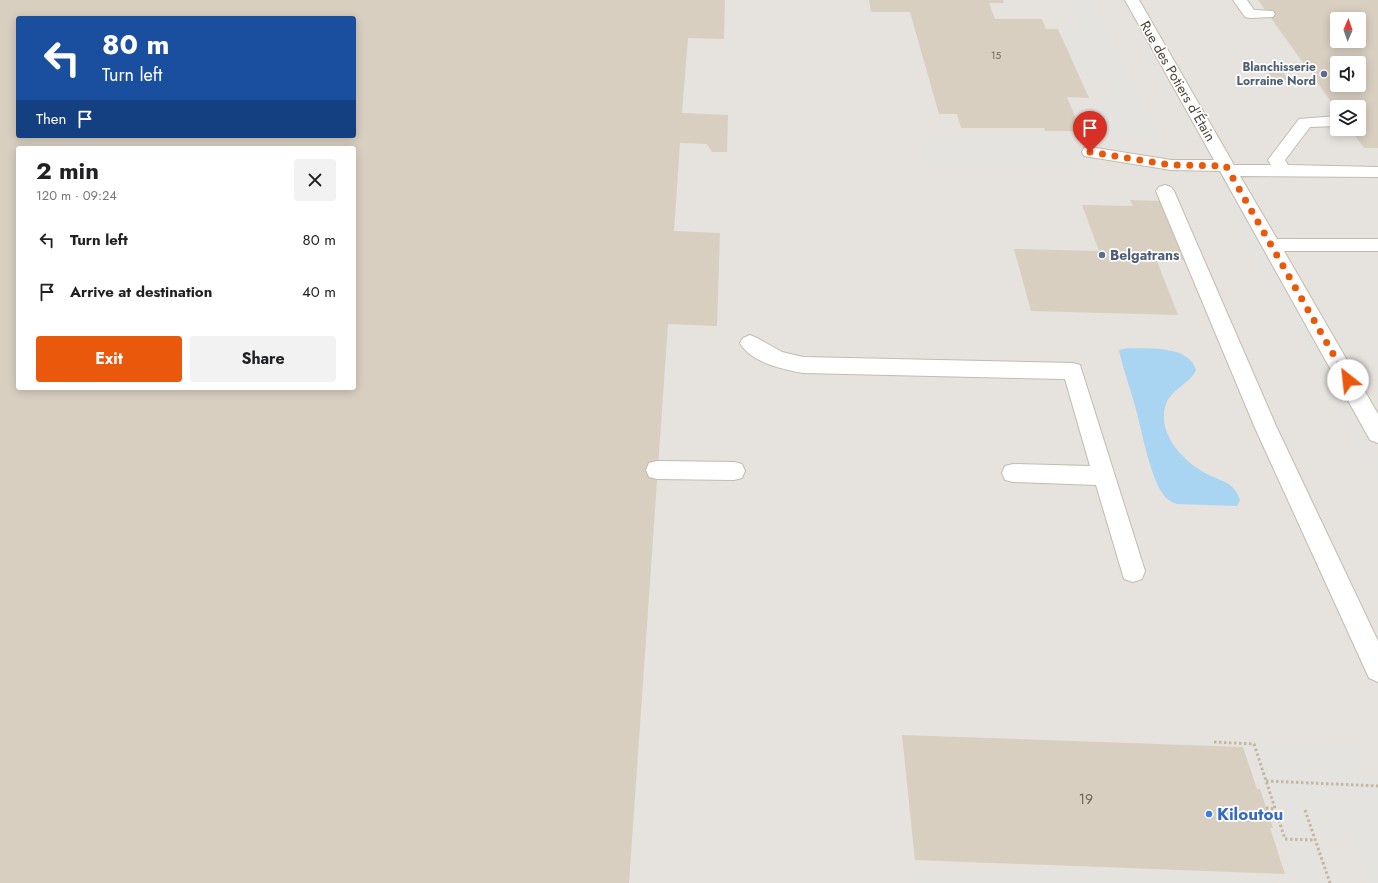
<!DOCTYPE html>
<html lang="en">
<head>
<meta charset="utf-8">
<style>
	:root { --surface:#fff; --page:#f2f2f2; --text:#202124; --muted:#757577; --accent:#ea580c }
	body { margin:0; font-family:Jost,sans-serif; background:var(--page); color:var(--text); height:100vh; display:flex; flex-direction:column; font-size:15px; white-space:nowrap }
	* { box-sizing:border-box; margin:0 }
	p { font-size:13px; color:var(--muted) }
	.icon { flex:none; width:22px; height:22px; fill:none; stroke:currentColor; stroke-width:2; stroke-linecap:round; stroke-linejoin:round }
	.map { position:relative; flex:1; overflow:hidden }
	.panel { position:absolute; left:16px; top:146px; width:340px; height:244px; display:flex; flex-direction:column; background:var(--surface); border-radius:4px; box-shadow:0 2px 10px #0003 }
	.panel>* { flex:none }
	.top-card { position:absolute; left:16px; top:16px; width:340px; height:122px; border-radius:4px; box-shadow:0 2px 10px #0003; background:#1a4fa0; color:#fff; overflow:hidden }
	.needle { width:26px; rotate:2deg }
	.buttons { position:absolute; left:1330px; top:12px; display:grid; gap:8px }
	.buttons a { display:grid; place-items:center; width:36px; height:36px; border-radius:4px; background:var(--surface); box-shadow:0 2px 10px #0003; font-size:20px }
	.pin { position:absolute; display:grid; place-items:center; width:34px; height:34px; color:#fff; margin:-41px -17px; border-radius:50% 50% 50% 0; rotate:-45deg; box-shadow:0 0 4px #0007 }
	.pin .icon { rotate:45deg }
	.me { position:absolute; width:44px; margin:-22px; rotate:331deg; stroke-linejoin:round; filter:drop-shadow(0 0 3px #0008) }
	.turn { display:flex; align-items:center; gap:14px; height:84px; padding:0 20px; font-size:18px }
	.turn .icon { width:52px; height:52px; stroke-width:2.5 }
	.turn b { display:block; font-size:28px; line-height:34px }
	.then { display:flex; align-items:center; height:38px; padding:0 20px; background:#0003; gap:8px; font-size:15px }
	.round { display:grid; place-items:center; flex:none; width:42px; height:42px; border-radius:4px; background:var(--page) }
	.summary { display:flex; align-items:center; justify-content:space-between; height:68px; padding:0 20px }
	h1 { font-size:24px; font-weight:700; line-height:30px }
	.primary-button { display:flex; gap:8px; margin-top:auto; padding:8px 20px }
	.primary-button a { flex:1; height:46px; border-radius:4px; background:var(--accent); color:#fff; font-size:16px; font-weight:700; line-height:46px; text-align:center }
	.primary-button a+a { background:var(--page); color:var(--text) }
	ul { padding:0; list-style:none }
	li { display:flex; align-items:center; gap:12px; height:52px; padding:0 20px }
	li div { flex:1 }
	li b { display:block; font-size:15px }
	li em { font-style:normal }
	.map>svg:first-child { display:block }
	.industrial { fill:#e6e2dd; fill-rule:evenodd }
	.parking { fill:#e5e3e0 }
	.water { fill:#a9d4f2 }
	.building { fill:#d8cfc1; fill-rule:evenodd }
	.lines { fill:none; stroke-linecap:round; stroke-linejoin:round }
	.minor-casing { stroke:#c2bbae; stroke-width:2 }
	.path { stroke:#c4b79f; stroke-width:3; stroke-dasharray:2.5 2.5; stroke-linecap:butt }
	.minor { fill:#fff; fill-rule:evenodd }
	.route { stroke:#ea580c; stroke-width:7; stroke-dasharray:0 12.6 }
	.service-dot { fill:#5c6f8a; stroke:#fff; stroke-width:1.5 }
	.shop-dot { fill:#3f7fe0; stroke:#fff; stroke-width:1.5 }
	.labels { text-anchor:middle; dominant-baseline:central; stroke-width:3.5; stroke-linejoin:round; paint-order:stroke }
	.far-number-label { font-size:10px; fill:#6e675b }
	.far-service-label { font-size:12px; font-weight:bold; fill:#4e5e75; stroke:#fff; text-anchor:end }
	.street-label { font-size:14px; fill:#4b4439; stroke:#fff }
	.service-label { font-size:14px; font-weight:bold; fill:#4e5e75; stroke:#fff; text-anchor:start }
	.near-number-label { font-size:14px; fill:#6e675b }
	.near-shop-label { font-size:17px; font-weight:bold; fill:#366cbe; stroke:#fff; text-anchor:start }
</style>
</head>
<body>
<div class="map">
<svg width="1378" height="883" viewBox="0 0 1378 883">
	<rect width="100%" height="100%" fill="#f6f3ec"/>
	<path class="industrial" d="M0 0H1378V883H0ZM18 18H354V136H18ZM1337 19H1359V41H1337ZM1337 63H1359V85H1337ZM1337 107H1359V129H1337ZM18 148H354V388H18Z"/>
	<path class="parking" d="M1066 0H1092L1162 140H1144L1119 134H1101L1087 102 1114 101 1105 82 1081 81 1058 29H1080Z
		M1116 0H1123L1378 458V481Z
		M922 134H1081L1097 171 930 170 927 159 919 156 914 151 916 146 924 144Z
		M1247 740 1351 743 1365 779H1376L1378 783V883H1368L1350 837 1319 836 1335 883H1296Z
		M914 869 1199 879 1280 883H915Z"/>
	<path class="water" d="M1128 348C1149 349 1189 345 1196 370 1189 385 1170 389 1165 407 1158 434 1183 461 1205 473 1221 482 1234 481 1240 500L1237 506 1177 504C1171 502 1166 499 1163 494 1149 474 1142 430 1135 406 1130 387 1123 369 1119 350Z"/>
	<path class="building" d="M0 0H725L724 39 688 38 682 113 728 115 727 152H712L707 144 680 143 674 231 720 233 717 326 668 324 629 883H0ZM18 18H354V136H18ZM18 148H354V388H18Z
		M869 0H1003L1004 3H989L995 19H1042L1046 29H1058L1089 98 1067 97 1081 131H1045L1044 128H961L957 114H939L910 12H871Z
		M1258 0H1378V148H1364L1350 129H1359V107H1337V110ZM1337 19H1359V41H1337ZM1337 63H1359V85H1337Z
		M1262 66H1280L1288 80H1274Z
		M1130 200 1165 201 1190 260 1156 259 1178 315 1031 311 1014 249 1099 251 1082 205 1133 206Z
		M902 735 1243 747 1257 789H1260L1273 828H1270L1285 874 915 860Z"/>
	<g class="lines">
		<g class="minor-casing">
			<path id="minor" d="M1125 0H1139L1234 165H1271L1268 160 1299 119 1337 116V126L1310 127 1285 160 1288 165 1378 167V177L1240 176 1277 239H1378V251H1284L1378 414V443L1370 440 1220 171 1171 170 1090 157 1084 156 1082 152 1084 148 1090 147 1171 160H1214Z
				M1233 0H1247L1254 10 1273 11 1275 14 1273 17 1250 18 1245 17Z
				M1165 185 1171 187 1174 191 1277 428 1378 641V682L1369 678 1255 428 1156 191 1159 187Z
				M750 335 757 338 782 352 803 357 1073 363 1080 365 1145 571 1142 579 1133 582 1124 579 1096 485 1013 482 1005 480 1002 473 1005 466 1013 464 1090 466 1065 379 803 373C783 369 751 363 740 343L743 338Z
				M657 461 734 462 742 464 745 471 742 478 734 480 657 479 649 477 646 470 649 463Z"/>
		</g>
		<path class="path" d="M1214 742 1254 744 1285 839 1315 840
			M1266 781 1378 786
			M1266 808 1275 809
			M1305 810 1330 883"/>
		<use href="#minor" class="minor"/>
	</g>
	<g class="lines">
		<path class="route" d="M1090 152 1171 165 1226 166 1348 380"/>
	</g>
	<g class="service-dot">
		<circle cx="1324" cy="74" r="4"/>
		<circle cx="1102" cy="255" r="4"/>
	</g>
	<circle class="shop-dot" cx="1209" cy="814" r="4"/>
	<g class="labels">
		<g class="far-number-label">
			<text x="996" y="55">15</text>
		</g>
		<g class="far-service-label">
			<text x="1316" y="67">Blanchisserie<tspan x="1316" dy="14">Lorraine Nord</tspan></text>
		</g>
		<g class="street-label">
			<text transform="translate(1178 81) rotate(60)">Rue des Potiers d'Étain</text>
		</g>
		<g class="service-label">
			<text x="1110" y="255">Belgatrans</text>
		</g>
		<g class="near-number-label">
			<text x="1086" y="799">19</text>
		</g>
		<g class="near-shop-label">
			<text x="1217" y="814">Kiloutou</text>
		</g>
	</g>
</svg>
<div class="buttons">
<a><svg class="needle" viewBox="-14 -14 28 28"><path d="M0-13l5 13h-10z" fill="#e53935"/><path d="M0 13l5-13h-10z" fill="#757577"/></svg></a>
<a><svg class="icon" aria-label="sound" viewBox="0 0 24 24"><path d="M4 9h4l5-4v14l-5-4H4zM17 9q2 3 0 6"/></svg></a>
<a><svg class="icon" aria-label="layers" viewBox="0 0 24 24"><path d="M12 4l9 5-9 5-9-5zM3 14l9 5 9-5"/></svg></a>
</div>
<div class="pin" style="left:1090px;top:152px;background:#d93025"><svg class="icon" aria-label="arrive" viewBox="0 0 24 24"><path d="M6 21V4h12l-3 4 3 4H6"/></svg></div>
<svg class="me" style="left:1348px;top:380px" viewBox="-20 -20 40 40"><circle r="19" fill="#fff"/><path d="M0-13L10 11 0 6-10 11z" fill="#ea580c"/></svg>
<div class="top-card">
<div class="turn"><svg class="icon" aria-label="left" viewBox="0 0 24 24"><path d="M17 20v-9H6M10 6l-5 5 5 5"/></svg><div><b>80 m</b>Turn left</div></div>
<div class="then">Then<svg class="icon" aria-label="arrive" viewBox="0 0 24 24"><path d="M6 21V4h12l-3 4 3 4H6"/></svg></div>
</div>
<section class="panel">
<div class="summary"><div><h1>2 min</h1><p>120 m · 09:24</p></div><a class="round"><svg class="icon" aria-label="close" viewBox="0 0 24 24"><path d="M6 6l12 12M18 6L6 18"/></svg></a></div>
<ul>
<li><svg class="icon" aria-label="left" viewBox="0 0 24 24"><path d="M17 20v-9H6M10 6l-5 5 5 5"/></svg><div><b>Turn left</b></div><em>80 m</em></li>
<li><svg class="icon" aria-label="arrive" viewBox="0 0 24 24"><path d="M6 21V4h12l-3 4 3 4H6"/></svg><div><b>Arrive at destination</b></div><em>40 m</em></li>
</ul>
<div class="primary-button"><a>Exit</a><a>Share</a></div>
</section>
</div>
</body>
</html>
